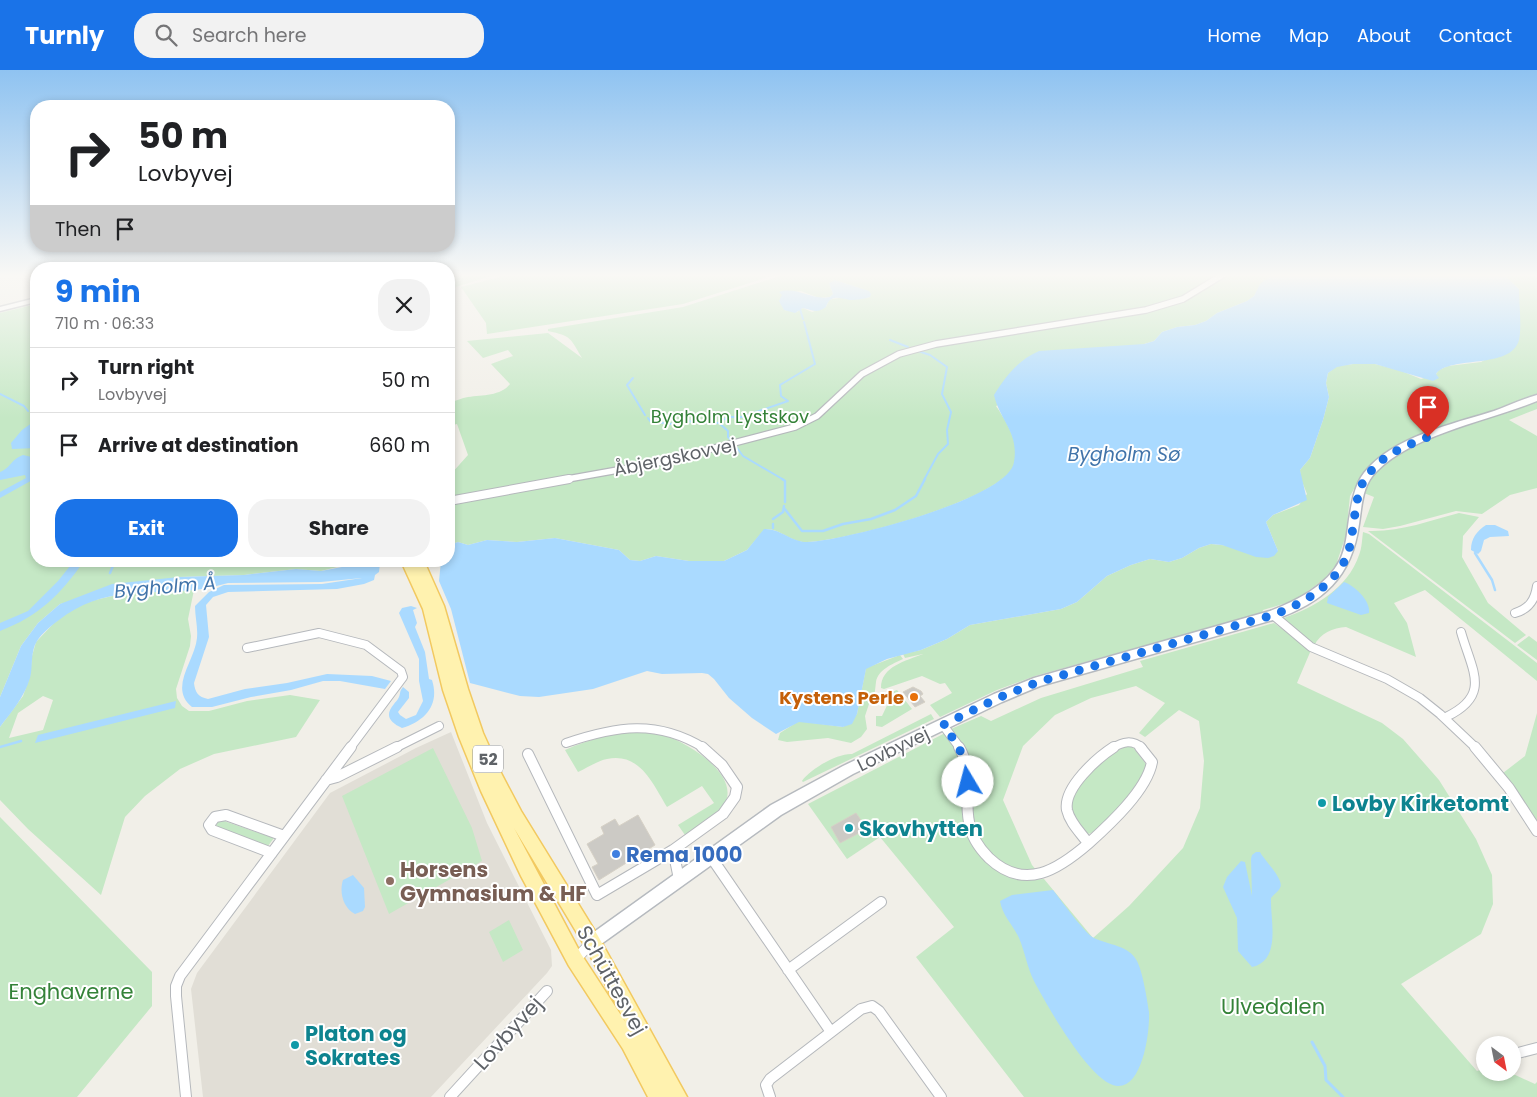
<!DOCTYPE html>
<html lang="en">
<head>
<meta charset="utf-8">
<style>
	:root { --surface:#fff; --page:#f2f2f2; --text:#202124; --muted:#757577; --line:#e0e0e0; --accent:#1a73e8 }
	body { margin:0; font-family:Poppins,sans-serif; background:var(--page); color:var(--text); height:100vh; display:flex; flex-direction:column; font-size:19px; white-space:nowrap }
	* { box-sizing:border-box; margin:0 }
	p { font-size:16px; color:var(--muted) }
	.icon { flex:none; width:28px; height:28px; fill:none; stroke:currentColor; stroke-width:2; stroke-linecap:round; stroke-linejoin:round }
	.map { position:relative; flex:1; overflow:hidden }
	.sheet { position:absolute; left:30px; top:192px; width:425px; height:305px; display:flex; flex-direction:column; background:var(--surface); border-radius:20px; box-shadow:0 2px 8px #0003 }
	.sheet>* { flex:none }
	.banner { position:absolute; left:30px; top:30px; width:425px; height:152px; border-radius:20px; box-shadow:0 2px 8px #0003; background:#fff; color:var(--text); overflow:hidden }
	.needle { width:32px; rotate:148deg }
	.controls { position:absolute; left:1476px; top:966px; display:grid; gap:10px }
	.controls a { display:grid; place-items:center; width:45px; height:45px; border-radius:50%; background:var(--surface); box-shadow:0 2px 8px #0003; font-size:25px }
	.pin { position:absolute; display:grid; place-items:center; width:42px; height:42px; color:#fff; margin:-51px -21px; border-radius:50% 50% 50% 0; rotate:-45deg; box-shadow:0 0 5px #0007 }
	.pin .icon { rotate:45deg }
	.me { position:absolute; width:55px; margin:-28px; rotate:352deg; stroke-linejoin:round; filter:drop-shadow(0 0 4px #0008) }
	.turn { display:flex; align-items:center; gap:18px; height:105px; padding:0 25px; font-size:22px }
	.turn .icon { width:65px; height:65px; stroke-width:2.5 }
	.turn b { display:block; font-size:35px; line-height:42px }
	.then { display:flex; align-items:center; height:48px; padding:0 25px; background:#0003; gap:10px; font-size:19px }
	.round { display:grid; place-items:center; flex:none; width:52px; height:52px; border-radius:20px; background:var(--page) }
	.summary { display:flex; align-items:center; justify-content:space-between; height:85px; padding:0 25px }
	h1 { font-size:30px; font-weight:700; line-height:38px; color:var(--accent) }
	.button { display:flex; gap:10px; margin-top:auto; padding:10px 25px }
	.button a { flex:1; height:58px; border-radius:20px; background:var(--accent); color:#fff; font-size:20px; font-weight:700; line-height:58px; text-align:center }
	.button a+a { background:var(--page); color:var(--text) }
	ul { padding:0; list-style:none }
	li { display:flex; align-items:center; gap:15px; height:65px; padding:0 25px; border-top:1px solid var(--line) }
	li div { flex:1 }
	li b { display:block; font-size:19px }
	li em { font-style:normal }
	header { display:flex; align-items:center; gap:30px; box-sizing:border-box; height:70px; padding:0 25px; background:var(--accent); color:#fff }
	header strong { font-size:24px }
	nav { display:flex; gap:28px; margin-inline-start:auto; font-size:18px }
	.search { width:350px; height:45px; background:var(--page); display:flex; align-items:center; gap:12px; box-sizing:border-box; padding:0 18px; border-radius:20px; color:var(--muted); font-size:19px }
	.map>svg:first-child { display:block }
	.education { fill:#e1ded6 }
	.green { fill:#c5e8c5; fill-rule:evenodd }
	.water { fill:#aadaff }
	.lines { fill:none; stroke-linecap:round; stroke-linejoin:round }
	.stream-far2 { stroke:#aadaff; stroke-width:2 }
	.stream-far1 { stroke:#aadaff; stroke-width:2.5 }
	.stream { stroke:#aadaff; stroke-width:3 }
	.building { fill:#cccac5; stroke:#d6d1c6 }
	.street-far2-casing { stroke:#b5b8bc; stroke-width:8 }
	.street-far1-casing { stroke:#b5b8bc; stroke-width:10 }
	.street-casing { stroke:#b5b8bc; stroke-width:12 }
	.secondary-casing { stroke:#b6babf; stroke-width:3 }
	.primary-casing { stroke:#f2c960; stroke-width:3 }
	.street-far2 { stroke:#fff; stroke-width:5.5 }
	.street-far1 { stroke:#fff; stroke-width:8 }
	.street { stroke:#fff; stroke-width:10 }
	.secondary { fill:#fff; fill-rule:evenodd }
	.primary { fill:#fff2af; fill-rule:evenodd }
	.route { stroke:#1a73e8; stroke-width:9; stroke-dasharray:0 16.2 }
	.food-dot { fill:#e8710a; stroke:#fff; stroke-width:2 }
	.culture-dot { fill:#0f9aa8; stroke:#fff; stroke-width:2 }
	.shop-dot { fill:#3f7fe0; stroke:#fff; stroke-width:2 }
	.education-dot { fill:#8d6e63; stroke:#fff; stroke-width:2 }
	.labels { text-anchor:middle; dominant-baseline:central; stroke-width:4; stroke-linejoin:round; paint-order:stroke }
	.shield { fill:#fff; stroke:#8f9295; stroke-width:1 }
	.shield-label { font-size:16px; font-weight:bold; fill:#5f6368 }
	.park-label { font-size:18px; fill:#348238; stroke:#fff }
	.street-label { font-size:18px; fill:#5f6368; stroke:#fff }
	.food-label { font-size:18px; font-weight:bold; fill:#c56008; stroke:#fff; text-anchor:end }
	.water-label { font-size:19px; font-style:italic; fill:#4174aa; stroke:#fff }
	.near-culture-label { font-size:21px; font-weight:bold; fill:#0d838f; stroke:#fff; text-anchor:start }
	.near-shop-label { font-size:21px; font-weight:bold; fill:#366cbe; stroke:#fff; text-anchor:start }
	.near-education-label { font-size:21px; font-weight:bold; fill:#785e54; stroke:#fff; text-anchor:start }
	.near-street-label { font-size:21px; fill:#5f6368; stroke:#fff }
	.near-park-label { font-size:21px; fill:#348238; stroke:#fff }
</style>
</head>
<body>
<header>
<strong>Turnly</strong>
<div class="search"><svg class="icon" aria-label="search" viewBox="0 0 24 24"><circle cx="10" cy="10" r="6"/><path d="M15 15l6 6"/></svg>Search here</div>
<nav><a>Home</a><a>Map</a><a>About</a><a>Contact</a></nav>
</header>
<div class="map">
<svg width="1537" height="1027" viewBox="0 0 1537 1027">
	<rect width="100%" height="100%" fill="#f1efe8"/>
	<path class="education" d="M451 662 487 753 551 880 552 896 547 903 431 1027H203L191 919 197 903 330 723 416 678Z"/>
	<path class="green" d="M449 204H498L449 219Z
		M511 204H778L683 234 487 264 486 253 461 217Z
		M786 204H1273L1261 214 1254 226 1247 231 1217 243 1206 251 1195 255 1177 257 1162 262 1154 271 1144 274 996 336C1006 351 1022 376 1014 396 998 431 845 471 807 472 791 473 780 458 765 459L747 480 724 491H689L656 486 640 491 630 490 619 480 555 468 517 472 487 470 468 475 458 472 449 475V403L451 404 468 385 457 354 449 356V333C455 331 462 328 468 327 482 325 501 326 510 314L491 294 513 286 508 280 483 288 467 271 548 263 582 288C570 268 572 266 548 261V259L683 237ZM835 210 868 221 870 227C856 231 842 225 829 230L826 237 812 242 803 238 797 242 784 240 782 224 801 221 819 228 830 227 833 224 830 216Z
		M1503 204H1537V339L1509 350 1537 366V418L1510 425 1482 444 1456 441 1400 456 1383 459 1363 457 1374 427 1354 419 1350 426 1346 465 1336 495 1324 509 1296 530 1263 540 1262 543 1035 606 997 620 940 647 930 635 952 623 945 613 940 614 922 606 884 619 881 618C881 596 906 591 923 584L905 588 903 584 921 580 947 569 970 555 1061 539 1077 532 1107 506 1131 495 1150 489 1169 492 1182 488 1199 478 1211 474 1278 481 1266 452 1273 445 1299 435 1307 424 1301 409 1300 400 1310 388 1323 350 1329 327 1326 313 1328 303 1337 296 1353 294H1375L1399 300 1421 309 1436 304 1439 300 1448 296 1481 292 1519 270V219Z
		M36 234V491H373L374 493 337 497 321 501 296 499 244 505 179 507 60 534 38 553 21 576 0 627V243Z
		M1459 443 1479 447 1463 466 1462 487 1488 533 1526 565 1515 573 1368 461C1401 462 1428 451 1459 443Z
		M1363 462 1369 464 1537 593V611L1425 520 1394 533 1407 553 1416 587 1346 557C1333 558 1320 563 1314 576L1284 551V548C1315 537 1348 518 1359 485 1362 478 1362 469 1363 462Z
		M194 520 188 549 191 566 190 576 176 619 177 628 182 636 189 641H209L247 631 290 625 320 630 296 667 214 684 180 699 145 726 125 747 101 825 28 759 0 730V657L23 626 30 606 32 586 36 572 54 553 75 537 95 530 121 524ZM43 626 53 630 43 660 9 668 18 643Z
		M1274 553 1311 580 1297 613 1382 653 1403 669 1439 710 1476 769 1492 805 1493 834 1481 864 1401 914 1477 1001 1485 998V1002L1511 1003 1535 1014 1537 1012V1027H1024L916 887 954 857 880 767 847 789 808 734 945 663 960 686 963 719 962 735 964 752 972 772 1013 808 1028 810 1044 809 1093 868 1129 836 1183 778 1200 738 1204 691 1199 651 1179 640 1145 667 1139 663 1165 633 1136 616 1091 628 1055 645 1023 676 1003 730 1032 795 1037 801C1000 805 973 773 970 738 969 727 973 715 972 704 971 687 961 672 951 659L981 646 991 651 1041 628 1143 597 1140 591Z
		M1529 566 1537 572V590L1517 575Z
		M900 585 903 589C892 594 878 600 876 612 875 620 875 625 872 632L869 634 865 646 867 659 861 667 851 673 828 668 787 672 778 670 780 663 799 651 843 657 857 644 866 598Z
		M897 620 912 639 882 657 876 656V646H882L891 627 889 623Z
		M1537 643V752L1503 703 1525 686Z
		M931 644 934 649 803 712 802 711C810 699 838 683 852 684Z
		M639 662C648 663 657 664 666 666 688 673 737 703 726 731 721 746 697 757 685 765L678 755 714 733 702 716 667 737C653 714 640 682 607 689 597 691 587 698 578 702L565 680C590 669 612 663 639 662Z
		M1129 675 1132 676 1146 694 1147 698C1138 712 1103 765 1086 764L1071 739C1071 712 1106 685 1129 675Z
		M433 678 472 758 482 791 389 844 342 726Z
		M0 747 152 902V936L77 1027H0Z
		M221 750 274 768 268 776 216 757 217 752Z
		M509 850 523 880 503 892 489 862Z"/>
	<path class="water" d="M1273 204H1503L1519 219C1519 233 1522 256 1519 270 1511 300 1450 285 1436 304L1439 308 1433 311 1375 294H1353L1337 297 1328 303 1326 313 1329 327 1323 350 1310 388 1300 400 1307 430 1273 445 1266 452 1278 481 1274 486 1268 488 1256 487 1222 475 1211 474 1199 478 1182 488 1169 492 1150 489 1131 495 1107 506 1077 532 1061 539 970 555 947 569 921 580 887 589 866 599 857 644 852 654 843 657 799 652 776 664 752 648 729 628 714 609 708 604 702 603 662 604 647 601 593 619 539 627 520 626 470 613 451 539 439 511 441 491H449V475L458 472 468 475 487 470 517 472 555 468 619 480 630 490 640 491 656 486 689 491H724L747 480 764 459C780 458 791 472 807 472 842 471 1009 429 1014 392 1019 362 1000 351 994 325 1006 306 1018 290 1039 281L1144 274 1154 271 1162 262 1177 257 1195 255 1206 251 1217 243 1247 231 1254 226 1260 214Z
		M835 210 869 221 871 224 870 227C864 229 857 230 850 230 840 228 830 224 826 237 817 244 813 240 803 238L795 243 784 240 779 231 782 225 779 222C797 216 812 231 830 227L833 224 829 213Z
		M36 350V378L12 379 11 373 22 360Z
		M23 385 36 388 30 398H36V408L0 428V422L26 408 25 405 0 410V402C11 398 10 390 23 385Z
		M1486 455H1495L1508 461 1509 466 1490 467 1484 470 1481 481 1478 484 1471 480C1471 468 1477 461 1486 455Z
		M74 491H84C60 525 39 546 0 561V553L28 541 58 511Z
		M368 492 370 495 380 493 379 502 375 505 374 510 364 514 337 519 228 522 213 527 206 535 209 567 194 613C195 622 198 627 208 629L245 619 287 613 327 604 372 606 391 611 385 619 340 611H323L291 620 251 627 212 637H192C168 618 195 591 197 568 198 557 195 547 195 536L209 522 224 515 322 514 362 508 321 512 228 513C216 516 206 519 194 520 143 525 103 516 59 550 52 555 42 563 37 571 30 582 33 597 30 608 24 628 12 641 0 657V627L21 576 38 553 60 534 112 514 179 507 244 505 296 499 321 501Z
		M1344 512C1355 516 1371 531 1369 543L1361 545 1327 533 1328 527Z
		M411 536 417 538 413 540 417 553 415 557 425 582 429 609 432 610C440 635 425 651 402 658 390 652 384 646 394 634 395 632 398 630 399 627 401 622 399 622 403 617L409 622V628L398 642 400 645 406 649 416 645 423 631 419 611V589L399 543 402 538Z
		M176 631 175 638 35 673 38 665Z
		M1256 782H1260C1264 790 1285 810 1280 818 1278 822 1274 824 1271 828 1270 850 1282 890 1252 897L1238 881 1237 848 1223 817 1227 807 1241 791 1245 792 1252 826 1251 789 1252 785Z
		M353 805 364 818 365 837 363 841 355 844C343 838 339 822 343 810Z
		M1053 820C1060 829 1086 865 1094 868 1108 875 1129 875 1137 891 1143 903 1147 929 1149 942 1150 961 1143 1018 1117 1016 1091 1014 1046 934 1034 911 1027 897 1025 882 1019 868 1013 855 1002 845 1000 831L1012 825Z"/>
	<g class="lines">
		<path class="stream-far2" d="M800 239 803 249
			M890 270 908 277
			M918 281 930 285 947 297 942 324 951 342 947 360 948 374 938 384 924 410
			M633 308 627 315 645 345
			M0 324 24 336 28 341
			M648 348 650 351 671 354 682 351 719 353
			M732 371 728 367V361L719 353 720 351 730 347H742L788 331 781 326 780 315 815 294 804 252
			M737 378 743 386 784 410"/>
		<path class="stream-far1" d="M782 409 785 411V432
			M784 438 802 461H823L843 454 871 449 895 440 916 426 925 409
			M773 449 783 442 784 436
			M773 454V458
			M1475 483 1492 510 1495 520
			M110 503 115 491
			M0 677 21 671"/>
		<path class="stream" d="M1312 972 1325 996 1326 1010 1343 1027"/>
	</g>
	<path class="building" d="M913 617 921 621 923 624 920 626 925 632 915 637 903 622Z
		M856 743 867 759 840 773 831 757Z
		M638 745 655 775 599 810 592 797 598 794 587 774 604 764 601 757 615 749 619 756Z"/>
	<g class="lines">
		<g class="street-far2-casing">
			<path id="street-far2" d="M562 410 657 393 795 357 817 346 862 304 899 284 936 274 1146 240 1183 229 1224 204"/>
		</g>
		<g class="street-far1-casing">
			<path id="street-far1" d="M449 431 569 409
				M1515 543C1529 539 1535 530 1537 516
				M1273 545 1311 577 1387 609 1420 628 1440 644 1476 678
				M247 578 319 563 366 575 401 601 403 607 350 678
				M1446 647C1492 625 1472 601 1461 562
				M943 655 960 678
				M566 673C616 656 657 649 704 678
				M395 678 439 656
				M1112 678C1123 672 1132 669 1142 678"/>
		</g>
		<g class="street-casing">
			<path id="street" d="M959 677C973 700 964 727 969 752 971 766 979 778 989 788 1025 822 1059 799 1089 773 1110 754 1147 720 1152 692L1140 677
				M1475 677 1509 718 1537 761
				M528 684 597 825 673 780 723 744 735 727 737 717 722 695 702 677
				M326 710 337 707 397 677
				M1088 773C1081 763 1070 753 1067 740 1063 718 1097 688 1114 677
				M673 780 679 809
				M272 783 212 760 209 755 215 747 226 745 284 766
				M711 787 831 962
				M575 890 592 872
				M788 900 881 832
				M1518 983 1537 978
				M186 1027 176 926V916L180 906 351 677
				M450 1027 547 921
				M770 1027 766 1015 770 1009 861 939 872 936 879 941 941 1027"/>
		</g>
		<g class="secondary-casing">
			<path id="secondary" d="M36 228V232L0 241V237Z
				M1537 325V331C1488 351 1414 364 1377 401 1362 415 1362 435 1359 454 1352 507 1323 533 1273 550L1040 616 1002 632 853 704 781 745 597 877 592 880 587 877 584 872 587 867 771 735 843 696 994 624 1034 608 1270 541C1296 531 1327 516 1340 490 1346 478 1347 463 1349 449 1352 433 1354 416 1364 403 1392 367 1453 354 1494 341 1508 336 1522 329 1537 325Z"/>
		</g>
		<g class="primary-casing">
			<path id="primary" d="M401 491H424L444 536 468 619 483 663 502 705 521 741 598 866 687 1027H648L623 979 569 896 521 806 481 721 459 667 443 620 423 539ZM514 758 586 878 626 953 581 884Z"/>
		</g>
		<use href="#street-far2" class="street-far2"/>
		<use href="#street-far1" class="street-far1"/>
		<use href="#street" class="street"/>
		<use href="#secondary" class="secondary"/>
		<use href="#primary" class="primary"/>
	</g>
	<linearGradient id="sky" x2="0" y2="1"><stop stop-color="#8fc3f1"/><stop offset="0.59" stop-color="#f9f8f5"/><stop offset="1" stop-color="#f9f8f5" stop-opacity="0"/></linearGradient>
	<rect width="1537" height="348" fill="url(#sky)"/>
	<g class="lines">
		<path class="route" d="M968 712C967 688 957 673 943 655L998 628 1038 612 1273 545C1300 535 1332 517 1345 490 1351 478 1352 463 1354 449 1358 429 1357 416 1372 400 1386 383 1408 375 1428 367"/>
	</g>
	<circle class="food-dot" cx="914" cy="627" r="5"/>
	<g class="culture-dot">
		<circle cx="1322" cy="733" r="5"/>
		<circle cx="849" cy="758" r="5"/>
		<circle cx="295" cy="975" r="5"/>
	</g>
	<circle class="shop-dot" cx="616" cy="784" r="5"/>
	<circle class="education-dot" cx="390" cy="811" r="5"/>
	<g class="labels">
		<rect class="shield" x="473" y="675.5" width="30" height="27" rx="4"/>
		<g class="shield-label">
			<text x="488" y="689">52</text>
		</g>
		<g class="park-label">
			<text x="730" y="346">Bygholm Lystskov</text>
		</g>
		<g class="street-label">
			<text transform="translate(675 387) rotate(-12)">Åbjergskovvej</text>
			<text transform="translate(893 679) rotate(-26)">Lovbyvej</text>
		</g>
		<g class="food-label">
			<text x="904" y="627">Kystens Perle</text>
		</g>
		<g class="water-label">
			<text x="1124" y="384">Bygholm Sø</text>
			<text transform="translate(165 517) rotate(-5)">Bygholm Å</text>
		</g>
		<g class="near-culture-label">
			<text x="1332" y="733">Lovby Kirketomt</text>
			<text x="859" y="758">Skovhytten</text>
			<text x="305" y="963">Platon og<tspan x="305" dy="24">Sokrates</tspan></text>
		</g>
		<g class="near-shop-label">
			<text x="626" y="784">Rema 1000</text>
		</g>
		<g class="near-education-label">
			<text x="400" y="799">Horsens<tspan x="400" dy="24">Gymnasium &amp; HF</tspan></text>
		</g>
		<g class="near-street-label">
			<text transform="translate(612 910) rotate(61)">Schüttesvej</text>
			<text transform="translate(508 963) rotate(-48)">Lovbyvej</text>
		</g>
		<g class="near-park-label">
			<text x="71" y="921">Enghaverne</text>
			<text x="1273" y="936">Ulvedalen</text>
		</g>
	</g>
</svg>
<div class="controls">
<a><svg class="needle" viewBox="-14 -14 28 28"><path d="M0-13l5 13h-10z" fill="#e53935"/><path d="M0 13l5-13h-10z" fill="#757577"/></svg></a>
</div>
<div class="pin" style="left:1428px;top:367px;background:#d93025"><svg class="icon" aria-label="arrive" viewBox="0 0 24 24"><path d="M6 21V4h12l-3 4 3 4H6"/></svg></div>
<svg class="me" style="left:968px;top:712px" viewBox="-20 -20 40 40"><circle r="19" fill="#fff"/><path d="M0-13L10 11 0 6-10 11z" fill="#1a73e8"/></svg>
<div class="banner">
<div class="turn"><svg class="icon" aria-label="right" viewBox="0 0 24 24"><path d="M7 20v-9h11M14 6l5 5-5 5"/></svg><div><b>50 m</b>Lovbyvej</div></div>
<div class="then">Then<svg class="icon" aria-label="arrive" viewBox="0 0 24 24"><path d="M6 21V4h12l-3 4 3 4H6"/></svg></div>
</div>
<section class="sheet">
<div class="summary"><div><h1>9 min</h1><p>710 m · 06:33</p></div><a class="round"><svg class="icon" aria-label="close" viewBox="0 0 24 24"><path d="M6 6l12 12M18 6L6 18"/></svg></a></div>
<ul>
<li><svg class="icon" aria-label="right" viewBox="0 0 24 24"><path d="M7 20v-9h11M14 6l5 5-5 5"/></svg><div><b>Turn right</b><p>Lovbyvej</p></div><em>50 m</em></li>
<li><svg class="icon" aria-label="arrive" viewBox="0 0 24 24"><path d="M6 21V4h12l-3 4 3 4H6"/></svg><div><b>Arrive at destination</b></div><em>660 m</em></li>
</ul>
<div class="button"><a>Exit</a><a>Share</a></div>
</section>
</div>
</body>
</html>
